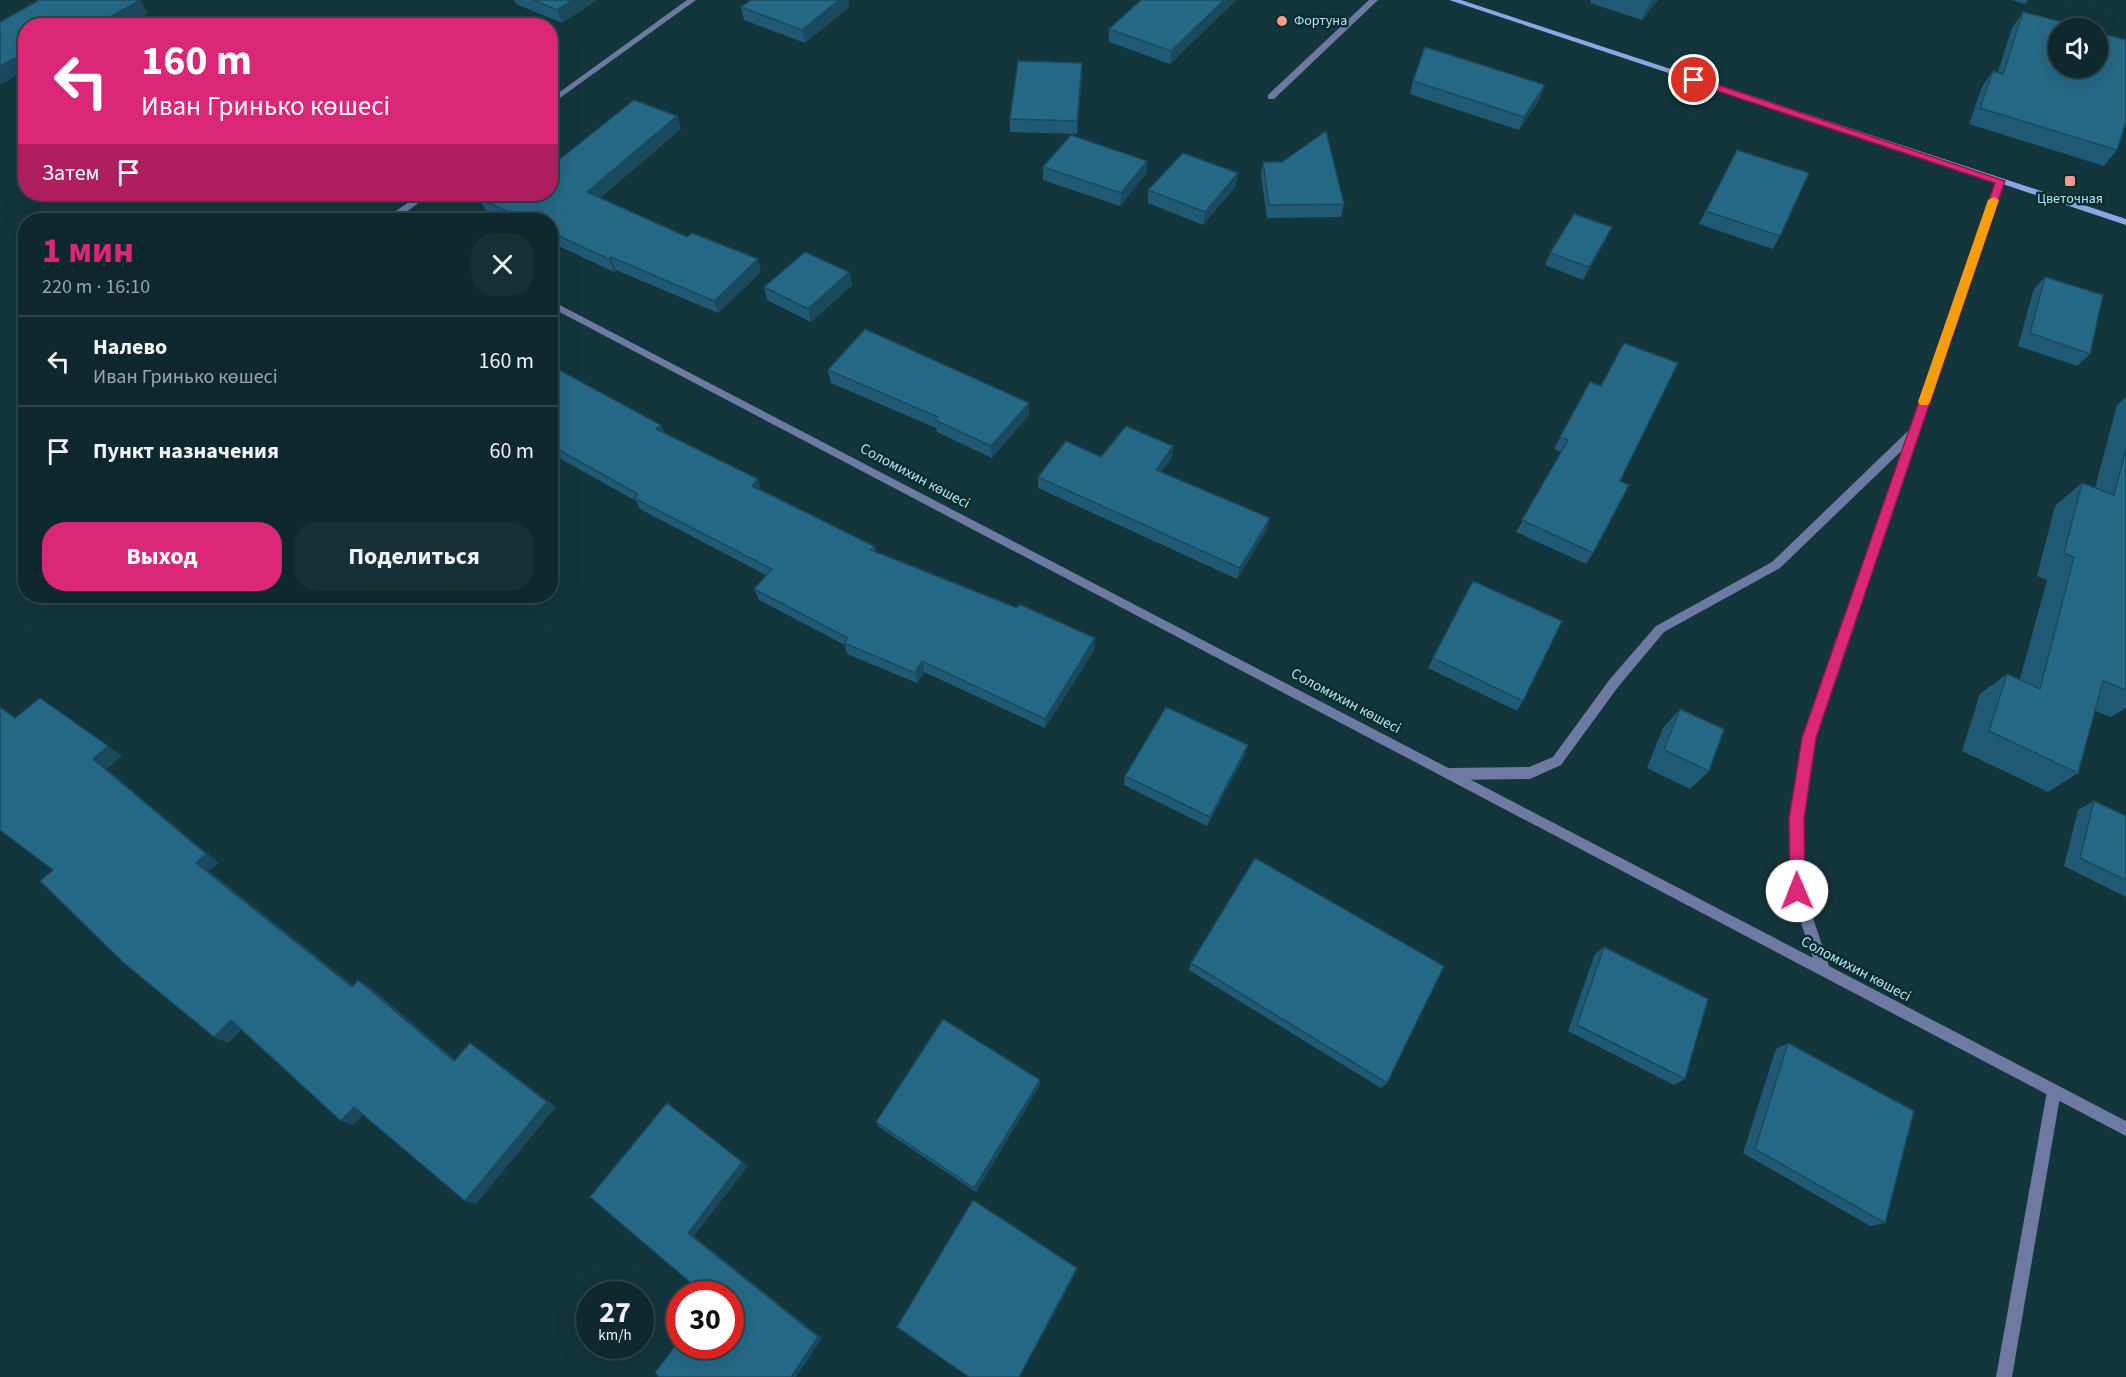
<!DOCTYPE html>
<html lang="ru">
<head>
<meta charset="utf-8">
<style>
	:root { --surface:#0e282d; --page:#173035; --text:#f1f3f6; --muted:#9ba6aa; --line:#2e4449; --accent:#db2777 }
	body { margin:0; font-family:"Source Sans 3",sans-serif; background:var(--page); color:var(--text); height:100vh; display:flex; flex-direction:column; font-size:22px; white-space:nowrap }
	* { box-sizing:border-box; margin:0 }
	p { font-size:20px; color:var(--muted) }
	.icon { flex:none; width:33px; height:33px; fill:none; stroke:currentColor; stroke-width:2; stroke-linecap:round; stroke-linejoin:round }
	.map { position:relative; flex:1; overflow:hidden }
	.drawer { position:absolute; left:18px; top:213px; width:540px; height:390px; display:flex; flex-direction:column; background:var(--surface); border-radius:24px; box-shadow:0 6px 24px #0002,0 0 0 2px var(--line) }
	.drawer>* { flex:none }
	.top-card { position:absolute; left:18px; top:18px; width:540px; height:183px; border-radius:24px; box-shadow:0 6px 24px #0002,0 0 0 2px var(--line); background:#db2777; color:#fff; overflow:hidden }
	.controls { position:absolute; left:2048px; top:18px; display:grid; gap:12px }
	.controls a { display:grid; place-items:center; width:60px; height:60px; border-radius:50%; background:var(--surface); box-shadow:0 6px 24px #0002,0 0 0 2px var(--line); font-size:30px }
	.speed { position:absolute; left:576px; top:1281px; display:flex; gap:12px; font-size:30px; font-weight:700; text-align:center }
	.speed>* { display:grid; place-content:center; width:78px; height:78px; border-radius:50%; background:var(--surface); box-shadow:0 6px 24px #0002,0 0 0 2px var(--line); line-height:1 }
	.speed small { font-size:15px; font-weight:400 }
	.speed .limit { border:9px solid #d22; background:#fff; color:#111 }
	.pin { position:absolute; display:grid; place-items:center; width:51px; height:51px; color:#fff; margin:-26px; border:3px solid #fff; border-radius:50%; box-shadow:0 2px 6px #0007 }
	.me { position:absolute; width:66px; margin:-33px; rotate:359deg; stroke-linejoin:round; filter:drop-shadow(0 0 4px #0008) }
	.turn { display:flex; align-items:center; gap:21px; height:126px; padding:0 24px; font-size:27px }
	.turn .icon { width:78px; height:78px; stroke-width:2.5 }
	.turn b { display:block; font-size:42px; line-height:51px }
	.then { display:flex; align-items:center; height:57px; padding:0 24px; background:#0003; gap:12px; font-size:22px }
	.round { display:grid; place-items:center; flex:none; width:63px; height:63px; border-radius:24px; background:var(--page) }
	.summary { display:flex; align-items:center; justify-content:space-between; height:102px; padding:0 24px }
	h1 { font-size:36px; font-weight:700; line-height:45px; color:var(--accent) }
	.action { display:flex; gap:12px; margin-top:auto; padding:12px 24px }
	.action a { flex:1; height:69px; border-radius:24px; background:var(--accent); color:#fff; font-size:24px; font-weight:700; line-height:69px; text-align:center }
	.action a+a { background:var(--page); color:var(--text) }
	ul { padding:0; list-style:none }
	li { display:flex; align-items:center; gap:18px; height:90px; padding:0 24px; border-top:2px solid var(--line) }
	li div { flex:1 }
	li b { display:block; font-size:22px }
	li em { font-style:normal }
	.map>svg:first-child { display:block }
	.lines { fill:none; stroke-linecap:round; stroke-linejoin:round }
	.lane { fill:#6e7aa2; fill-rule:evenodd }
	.street { fill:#6e7aa2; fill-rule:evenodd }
	.secondary { fill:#90a4e4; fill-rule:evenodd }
	.wall { fill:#215a74 }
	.shaded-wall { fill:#1b4a5e }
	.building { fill:#266987; stroke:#1b4a5e; stroke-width:1.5 }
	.route { fill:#db2777; stroke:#8e194d; stroke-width:1.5 }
	.slow { fill:#f59e0b }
	.poi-dot { fill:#f49d8d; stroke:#072c32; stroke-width:2 }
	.labels { text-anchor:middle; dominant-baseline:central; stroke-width:5; stroke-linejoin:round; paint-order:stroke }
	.far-poi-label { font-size:14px; fill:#b4e4ee; stroke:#072c32; text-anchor:start }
	.street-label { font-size:15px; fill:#b4e4ee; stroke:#072c32 }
</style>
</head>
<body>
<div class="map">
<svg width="2126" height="1377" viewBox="0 0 2126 1377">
	<rect width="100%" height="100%" fill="#13363c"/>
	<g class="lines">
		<path class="lane" d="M1914 428 1918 429 1919 432 1918 435 1780 568 1664 632 1618 687 1561 765 1530 779 1450 780 1446 778 1444 774 1446 770 1450 768 1529 767 1553 757 1610 679 1656 626 1772 562 1910 429Z
			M2054 1084 2059 1086 2061 1091 2012 1377H1996L2047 1091 2049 1086Z"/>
		<path class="street" d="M687 0H696L550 105V99Z
			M1369 0H1378L1274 99H1268V95Z
			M2000 178 2004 181 1815 738 1803 819 1804 891 1829 966 2126 1121V1136L550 307V300L1813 958 1790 891 1791 819 1803 738 1996 181Z
			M421 194H430L396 220H386L387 217Z"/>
		<path class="secondary" d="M1449 0H1461L2126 219V225Z"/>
	</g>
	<path class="wall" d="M514 0H597L562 23 516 4Z
		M751 0H848L849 7 805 43 744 20 741 7Z
		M1236 0 1170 64 1109 42V29Z
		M1591 0H1658L1642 20 1590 3Z
		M2012 0H2028L2025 4Z
		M2023 12 2117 150 2104 166 1969 124 1982 87 1993 71 1998 72 2012 28Z
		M1082 63V76L1077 134 1010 132V119Z
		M1413 81 1540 98 1519 130 1410 94Z
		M677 116 681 129 600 198 761 272 718 313 616 270 614 272 550 242V220H505L486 212 480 199 550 194Z
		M1737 150 1780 236 1773 249 1699 224Z
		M1147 161 1146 174 1120 206 1043 180V167Z
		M1263 162 1344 204 1341 217 1267 218 1261 175Z
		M1236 186 1203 225 1148 203V190Z
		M1606 240 1583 280 1545 265 1550 253Z
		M849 272 852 285 811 322 767 300 764 287Z
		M2045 277 2090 354 2077 366 2018 346 2034 289Z
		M550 365 661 425 665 433 762 490 874 546 876 552 1095 649 1045 728 924 672 917 683 847 654 845 645 759 600 754 589 766 575 640 509 636 501 550 453Z
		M828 370 1029 415 992 458 937 432 936 428 831 383Z
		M1590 382 1620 481 1593 553 1586 564 1516 532 1561 452 1554 449Z
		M2126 397V708L2111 717 2095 711 2078 773 2048 792 1962 751 1980 694 2007 674 2020 679 2047 580 2037 576 2055 506 2082 483 2095 488 2117 405Z
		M1173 446 1172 458 1161 472 1267 529 1237 579 1038 488V477L1101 457Z
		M1473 581 1523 701 1517 711 1428 668Z
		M1680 709 1709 771 1690 789 1647 768 1663 728Z
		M1248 745 1245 755 1207 826 1124 785 1125 776Z
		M2094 801 2126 816V897L2064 866 2078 810Z
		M1604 947 1685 1079 1674 1085 1568 1031 1595 954Z
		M1191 963 1387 1083 1381 1088 1189 970Z
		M1788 1043 1885 1223 1870 1226 1743 1153 1776 1049Z
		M1040 1085 976 1192 879 1127 876 1122Z"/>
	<path class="shaded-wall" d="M140 0 148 13 126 26H94Z
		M573 0H597L562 23 557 10Z
		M839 0H848L849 7 805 43 802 30Z
		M1224 0H1236L1170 64 1171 51Z
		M1651 0H1658L1642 20Z
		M26 52V70L0 85V66Z
		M1082 63V76L1077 134V121Z
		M1545 85 1540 98 1519 130 1524 117Z
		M677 116 681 129 592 205 587 192Z
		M1147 161 1146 174 1120 206 1121 193Z
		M1238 173 1236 186 1203 225 1205 212Z
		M1612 227 1606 240 1583 280 1589 267Z
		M611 257 616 270 614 272 609 259Z
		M758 259 761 272 718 313 714 301Z
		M849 272 852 285 811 322 808 309Z
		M1029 403V415L992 458 991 446Z
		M661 425 666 437 656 429Z
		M1173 446 1172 458 1154 482 1156 470Z
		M758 479 762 491 752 486Z
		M1270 518 1267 529 1237 579 1240 568Z
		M1095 638V649L1045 728V719Z
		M922 661 924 672 917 683 915 673Z
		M40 698 122 756 107 769 219 863 209 871 363 993 352 987 196 863 93 759Z
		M1248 745 1245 755 1207 826 1210 817Z
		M358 980 370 987 464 1067 454 1061Z
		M231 1020 244 1027 228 1043 214 1037Z
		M470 1043 480 1049 556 1107 476 1204 465 1201Z
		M1040 1080V1085L976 1192 974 1188Z
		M667 1103 748 1166 694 1236 822 1338 796 1377H791L688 1233Z
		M354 1107 366 1112 353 1125 341 1121Z
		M1077 1268V1271L1020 1377H1019Z"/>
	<path class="building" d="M39 0H140L94 26H78L75 24 72 26H26V52L0 66V22Z
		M533 0H573L557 10Z
		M751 0H839L802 30 741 7Z
		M1141 0H1224L1171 51 1109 29Z
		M2023 12 2085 28H2058V68H2097V32L2126 40V122L2117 150 1980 108 1993 71 2003 74Z
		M1425 47 1545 85 1524 117 1413 81Z
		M1018 61 1082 63 1077 121 1010 119Z
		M634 100 677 116 587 192 687 237 692 233 758 259 714 301 611 257 609 259 550 232V220H526L480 199 487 194H550V167Z
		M1326 131 1344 204 1269 205 1263 162H1282Z
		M1071 135 1147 161 1121 193 1043 167Z
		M1737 150 1809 173 1780 236 1706 211Z
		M1183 153 1238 173 1205 212 1148 190Z
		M1574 214 1612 227 1589 267 1550 253Z
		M805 252 849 272 808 309 764 287Z
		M2045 277 2103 295 2090 354 2030 333Z
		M865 329 1029 403 991 446 935 420 938 417 828 370Z
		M1624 343 1678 363 1620 481 1629 485 1593 553 1522 520 1568 440 1560 437 1590 382 1601 386Z
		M550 365 661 425 656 429 758 479 752 486 874 546 871 550 1017 608 1019 604 1095 638 1045 719 922 661 915 673 844 643 848 638 754 589 772 569 634 498 638 494 550 445Z
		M1126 426 1173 446 1156 470 1270 518 1240 568 1038 477 1066 441 1101 457Z
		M2126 448V690L2103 681 2078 773 1989 731 2007 674 2040 689 2074 557 2064 553 2082 483 2114 495Z
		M1473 581 1562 621 1523 701 1433 658Z
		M40 698 108 746 93 759 206 854 196 863 352 987 358 980 454 1061 470 1043 547 1102 465 1201 354 1107 341 1121 231 1020 214 1037 124 963 40 881 53 870 0 830V707L15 718Z
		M1166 707 1248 745 1210 817 1125 776Z
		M1680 709 1724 729 1709 771 1664 750Z
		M2094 801 2126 816V880L2080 858Z
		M1255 858 1444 966 1387 1083 1191 963Z
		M1604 947 1708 999 1685 1079 1577 1025Z
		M943 1019 1040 1080 974 1188 876 1122Z
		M1788 1043 1914 1111 1885 1223 1755 1149Z
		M667 1103 742 1162 688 1233 818 1337 791 1377H659L655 1373 680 1339V1346H730V1294H704L590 1197Z
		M973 1200 1077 1268 1019 1377H969L897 1327Z"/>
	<path class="route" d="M1694 77 2005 181 1816 738 1804 819 1805 891 1803 896 1797 898 1792 896 1790 891 1789 819 1802 738 1995 183 1690 82 1689 80Z"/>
	<path class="slow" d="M1994 197 1999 200 1930 402 1928 405H1920L1918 402 1988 200Z"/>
	<g class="poi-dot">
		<circle cx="1282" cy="21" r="6"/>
		<rect x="2064" y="175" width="12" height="12" rx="3"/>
	</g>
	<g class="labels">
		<g class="far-poi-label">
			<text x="1294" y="21">Фортуна</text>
			<text x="2070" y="199" text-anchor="middle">Цветочная</text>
		</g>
		<g class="street-label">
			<text transform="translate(915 476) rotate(28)">Соломихин көшесі</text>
			<text transform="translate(1346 701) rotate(28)">Соломихин көшесі</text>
			<text transform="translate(1856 969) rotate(28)">Соломихин көшесі</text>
		</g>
	</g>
</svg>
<div class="controls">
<a><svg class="icon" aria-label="sound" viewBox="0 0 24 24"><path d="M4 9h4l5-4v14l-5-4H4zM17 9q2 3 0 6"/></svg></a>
</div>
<div class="speed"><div>27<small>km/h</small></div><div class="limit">30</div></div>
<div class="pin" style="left:1694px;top:80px;background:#d93025"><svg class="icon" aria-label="arrive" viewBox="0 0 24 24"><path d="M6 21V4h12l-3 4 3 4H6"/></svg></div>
<svg class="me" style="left:1797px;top:891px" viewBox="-20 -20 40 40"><circle r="19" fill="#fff"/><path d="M0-13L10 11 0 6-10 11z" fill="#db2777"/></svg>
<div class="top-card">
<div class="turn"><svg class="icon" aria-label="left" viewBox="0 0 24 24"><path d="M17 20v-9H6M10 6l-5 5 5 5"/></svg><div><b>160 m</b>Иван Гринько көшесі</div></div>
<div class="then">Затем<svg class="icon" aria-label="arrive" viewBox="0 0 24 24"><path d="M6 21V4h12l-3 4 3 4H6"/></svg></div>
</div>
<section class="drawer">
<div class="summary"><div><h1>1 мин</h1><p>220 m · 16:10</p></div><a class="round"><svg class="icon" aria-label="close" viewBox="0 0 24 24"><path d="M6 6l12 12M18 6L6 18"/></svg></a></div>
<ul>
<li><svg class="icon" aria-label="left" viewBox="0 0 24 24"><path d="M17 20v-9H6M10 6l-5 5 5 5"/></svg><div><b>Налево</b><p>Иван Гринько көшесі</p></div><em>160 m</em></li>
<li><svg class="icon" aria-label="arrive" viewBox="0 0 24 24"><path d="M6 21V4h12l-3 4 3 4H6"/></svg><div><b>Пункт назначения</b></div><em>60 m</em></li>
</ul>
<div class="action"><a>Выход</a><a>Поделиться</a></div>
</section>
</div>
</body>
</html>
